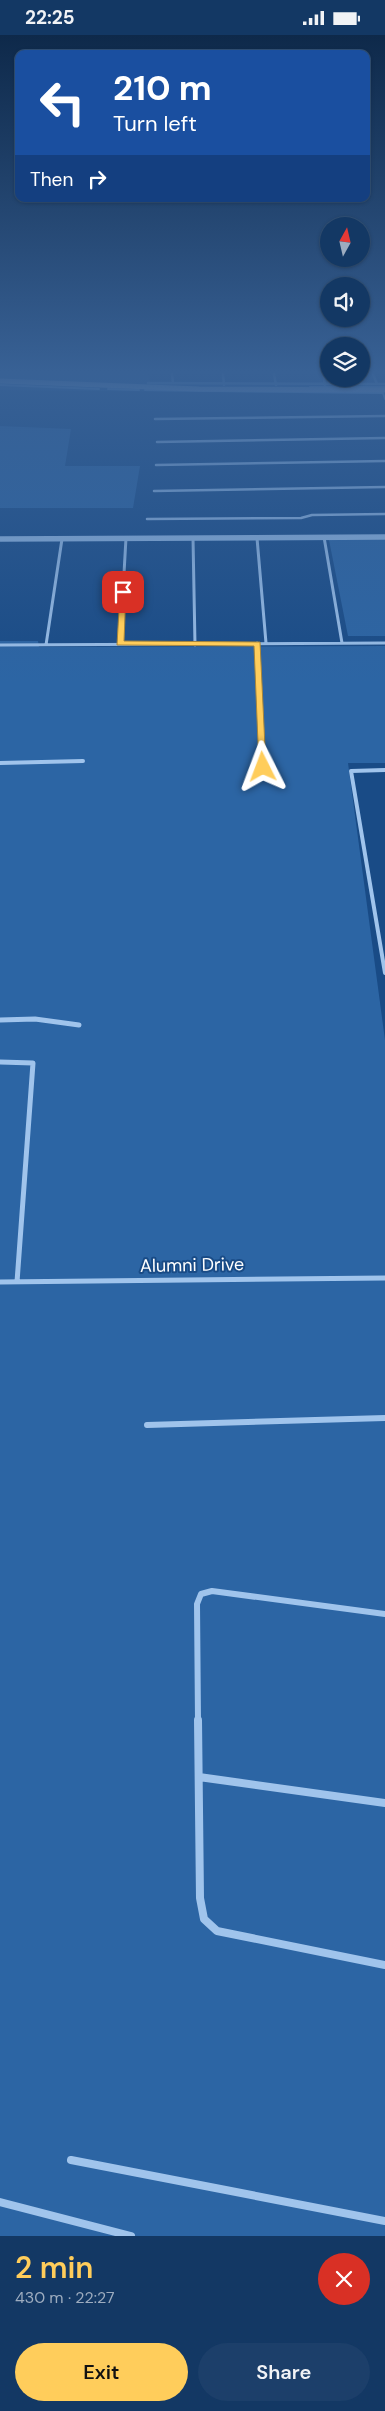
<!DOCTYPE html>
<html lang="en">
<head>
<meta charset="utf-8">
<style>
	:root { --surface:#133864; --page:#1c3f6a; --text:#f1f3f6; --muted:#9dacbf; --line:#325278; --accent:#ffcd5b }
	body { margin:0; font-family:"DM Sans",sans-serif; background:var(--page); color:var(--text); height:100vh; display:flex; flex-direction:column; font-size:19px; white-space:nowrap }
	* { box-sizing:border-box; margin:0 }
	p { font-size:16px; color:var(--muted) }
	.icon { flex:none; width:28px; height:28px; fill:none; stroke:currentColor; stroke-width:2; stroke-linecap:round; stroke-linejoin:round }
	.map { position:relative; height:2201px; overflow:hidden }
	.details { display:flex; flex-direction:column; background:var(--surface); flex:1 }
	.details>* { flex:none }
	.banner { position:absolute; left:15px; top:15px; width:355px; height:152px; border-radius:10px; box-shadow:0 1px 4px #0004,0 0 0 1px var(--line); background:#1a4fa0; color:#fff; overflow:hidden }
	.needle { width:32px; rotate:8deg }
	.buttons { position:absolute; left:320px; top:182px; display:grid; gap:10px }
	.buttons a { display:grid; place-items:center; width:50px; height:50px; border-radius:50%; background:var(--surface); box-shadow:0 1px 4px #0004,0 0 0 1px var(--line); font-size:25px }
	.pin { position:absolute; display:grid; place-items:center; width:42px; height:42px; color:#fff; margin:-21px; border-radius:10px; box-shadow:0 2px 8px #0006 }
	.me { position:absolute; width:55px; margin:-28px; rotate:357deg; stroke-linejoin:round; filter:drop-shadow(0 0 4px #0008) }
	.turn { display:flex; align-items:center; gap:18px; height:105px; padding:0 15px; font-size:22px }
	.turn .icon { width:65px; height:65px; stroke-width:2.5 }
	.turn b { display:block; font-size:35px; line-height:42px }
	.then { display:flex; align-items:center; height:48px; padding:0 15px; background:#0003; gap:10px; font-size:19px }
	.round { display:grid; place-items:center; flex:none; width:52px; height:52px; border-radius:26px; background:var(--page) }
	.headline { display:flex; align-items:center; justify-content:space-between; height:85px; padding:0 15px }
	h1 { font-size:30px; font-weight:600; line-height:38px; color:var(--accent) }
	.action { display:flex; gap:10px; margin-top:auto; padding:10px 15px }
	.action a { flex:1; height:58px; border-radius:30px; background:var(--accent); color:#111; font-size:20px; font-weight:600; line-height:58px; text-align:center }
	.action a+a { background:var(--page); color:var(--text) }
	.status { display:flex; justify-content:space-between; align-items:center; height:35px; padding:0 25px; background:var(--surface); direction:ltr }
	.status svg { height:14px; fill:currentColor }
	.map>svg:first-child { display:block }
	.green { fill:#2c65a4 }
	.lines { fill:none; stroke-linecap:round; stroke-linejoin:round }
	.stream { stroke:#92bfef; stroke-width:2 }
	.minor-far5 { stroke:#a0c4ec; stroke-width:2.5 }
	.minor-far4 { stroke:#a0c4ec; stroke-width:3 }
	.minor-far3 { stroke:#a0c4ec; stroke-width:4 }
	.minor-far2 { stroke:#a0c4ec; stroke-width:5 }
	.minor-far1 { stroke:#a0c4ec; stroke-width:6 }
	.minor { stroke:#a0c4ec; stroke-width:8 }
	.tertiary { stroke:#a0c4ec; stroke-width:5.5 }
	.secondary { stroke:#cce0f9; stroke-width:5 }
	.route { fill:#ffcd5b; stroke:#a6853b }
	.labels { text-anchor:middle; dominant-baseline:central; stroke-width:4; stroke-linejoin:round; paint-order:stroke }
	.street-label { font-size:18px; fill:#fff; stroke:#194b86 }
</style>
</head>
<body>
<div class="status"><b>22:25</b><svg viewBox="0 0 49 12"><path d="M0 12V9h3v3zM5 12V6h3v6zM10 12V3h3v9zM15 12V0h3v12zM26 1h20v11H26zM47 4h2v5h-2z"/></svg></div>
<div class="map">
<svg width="385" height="2201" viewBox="0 0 385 2201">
	<rect width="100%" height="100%" fill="#194b86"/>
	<path class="green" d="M0 339H148L150 348H385V359L0 355Z
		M0 391 71 394 65 431H140L133 473H0Z
		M329 505H385V601H348Z
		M0 606H38L39 612 385 611V728H348L385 1005V2201H0Z"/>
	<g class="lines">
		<path class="stream" d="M0 350 99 354
			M310 352H385
			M108 354 139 355
			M145 355 382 358
			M383 358 385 364"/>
		<path class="minor-far5" d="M172 339 173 348
			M223 339 224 350
			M274 339 276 350
			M323 339 325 350
			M373 339 377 349
			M148 348 385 349
			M155 384 385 381
			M157 407 385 403
			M156 430 385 426
			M154 456 385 452
			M147 484 301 483 312 480 385 479"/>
		<path class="minor-far4" d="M324 502 342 608
			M193 503 195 610
			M257 503 266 608
			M257 608 262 701
			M120 609 126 503
			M0 610 385 608
			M46 610 62 504"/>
		<path class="minor-far3" d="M261 700 263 732
			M0 728 83 726
			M385 735 351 736 385 938"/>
		<path class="minor-far2" d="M0 985 35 984 79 990
			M0 1027 33 1028 17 1247
			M0 1247 385 1243"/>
		<path class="minor-far1" d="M147 1390 385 1383
			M198 1686 197 1569 201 1559 212 1556 385 1579"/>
		<path class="minor" d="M198 1685 200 1863 204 1884 217 1896 385 1930
			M199 1742 385 1768
			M71 2125 385 2186
			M0 2167 131 2201"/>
		<path class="tertiary" d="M0 504 385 502"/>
		<path class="secondary" d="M0 346 199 354 385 355"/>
	</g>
	<linearGradient id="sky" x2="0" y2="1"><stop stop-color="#0e294a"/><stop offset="0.52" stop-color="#386195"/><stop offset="1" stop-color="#386195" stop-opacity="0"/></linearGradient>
	<rect width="385" height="647" fill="url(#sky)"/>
	<path class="route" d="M120 556 126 557 124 606 260 607 266 733 259 732 254 611 117 610Z"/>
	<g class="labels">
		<g class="street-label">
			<text transform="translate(192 1230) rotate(-1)">Alumni Drive</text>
		</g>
	</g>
</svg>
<div class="buttons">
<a><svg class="needle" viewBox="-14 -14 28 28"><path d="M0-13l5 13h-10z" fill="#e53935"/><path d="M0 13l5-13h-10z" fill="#9dacbf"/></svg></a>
<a><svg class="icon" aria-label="sound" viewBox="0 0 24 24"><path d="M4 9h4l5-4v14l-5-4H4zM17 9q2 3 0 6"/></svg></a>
<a><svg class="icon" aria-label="layers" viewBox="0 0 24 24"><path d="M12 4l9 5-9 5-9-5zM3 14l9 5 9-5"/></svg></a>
</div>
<div class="pin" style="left:123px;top:557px;background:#d93025"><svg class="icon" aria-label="arrive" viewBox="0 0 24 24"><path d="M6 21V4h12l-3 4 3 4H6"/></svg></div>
<svg class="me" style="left:263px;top:732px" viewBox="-20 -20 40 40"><path d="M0-17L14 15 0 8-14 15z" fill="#ffcd5b" stroke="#fff" stroke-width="4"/></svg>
<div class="banner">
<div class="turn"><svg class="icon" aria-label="left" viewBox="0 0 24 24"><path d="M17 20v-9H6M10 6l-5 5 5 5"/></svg><div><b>210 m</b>Turn left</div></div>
<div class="then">Then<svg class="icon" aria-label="right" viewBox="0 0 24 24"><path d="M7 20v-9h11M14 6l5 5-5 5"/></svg></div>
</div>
</div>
<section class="details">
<div class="headline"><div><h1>2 min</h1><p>430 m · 22:27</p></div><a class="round" style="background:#d93025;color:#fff"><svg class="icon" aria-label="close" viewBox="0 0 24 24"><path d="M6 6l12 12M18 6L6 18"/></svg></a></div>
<div class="action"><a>Exit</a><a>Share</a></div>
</section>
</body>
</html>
